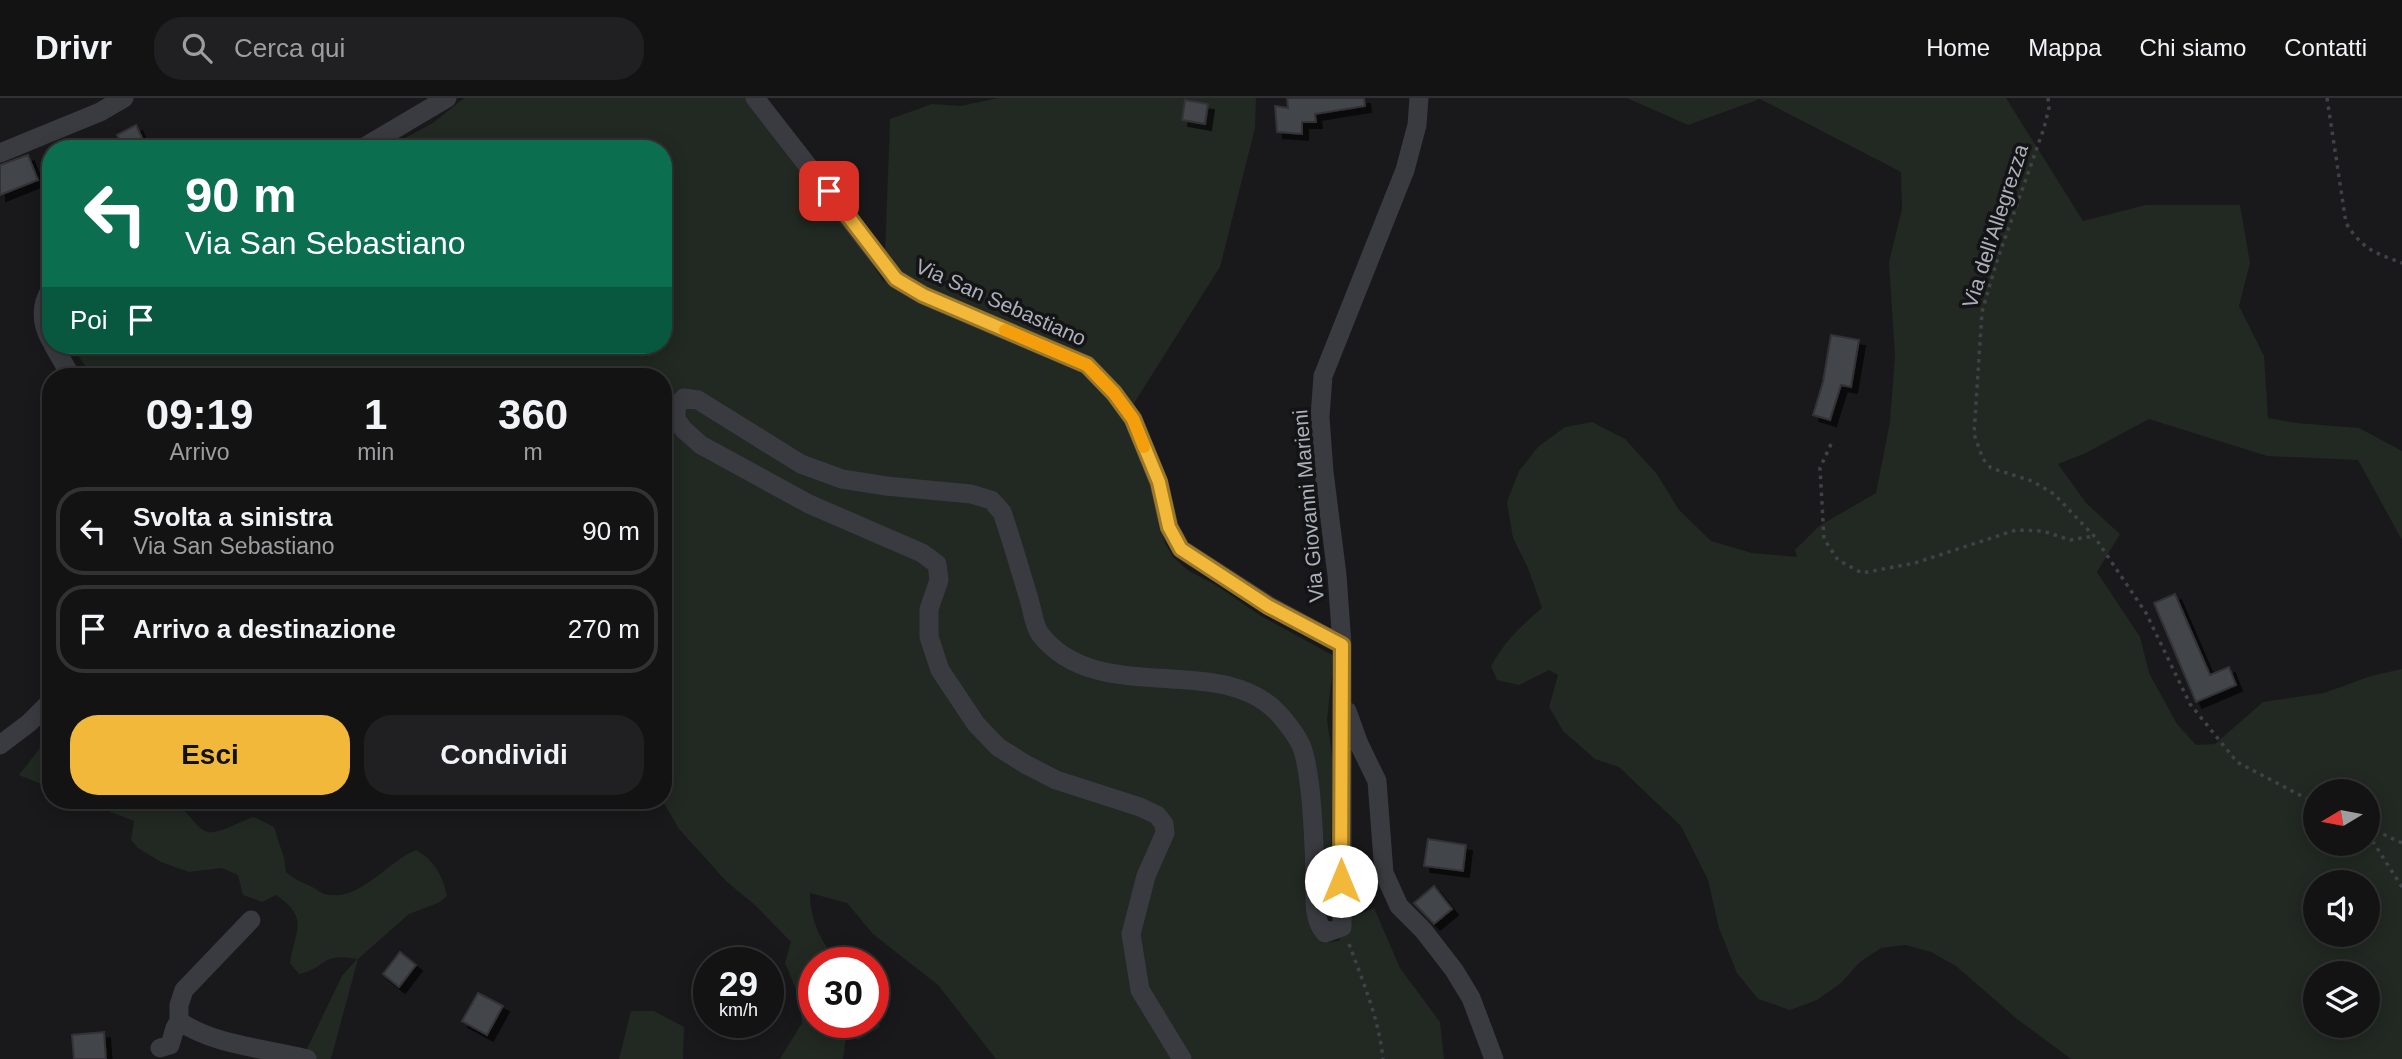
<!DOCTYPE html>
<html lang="it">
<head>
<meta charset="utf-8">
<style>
	:root { --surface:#131314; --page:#202022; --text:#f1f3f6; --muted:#9d9ea0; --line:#323234; --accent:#f2b83a }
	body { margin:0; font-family:Helvetica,sans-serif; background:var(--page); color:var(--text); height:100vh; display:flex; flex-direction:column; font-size:26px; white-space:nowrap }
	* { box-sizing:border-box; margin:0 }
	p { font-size:23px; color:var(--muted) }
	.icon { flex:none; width:38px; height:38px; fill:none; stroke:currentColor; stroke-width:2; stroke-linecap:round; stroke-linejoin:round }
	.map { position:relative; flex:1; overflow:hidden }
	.side { position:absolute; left:42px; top:270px; width:630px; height:441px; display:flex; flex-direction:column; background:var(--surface); border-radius:28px; box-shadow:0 4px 18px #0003,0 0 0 2px var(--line) }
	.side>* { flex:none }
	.guide { position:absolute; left:42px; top:42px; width:630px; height:214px; border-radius:28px; box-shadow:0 4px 18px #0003,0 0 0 2px var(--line); background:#0b6e4f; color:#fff; overflow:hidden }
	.needle { width:46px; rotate:260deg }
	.buttons { position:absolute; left:2303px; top:681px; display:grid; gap:14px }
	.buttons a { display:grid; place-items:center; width:77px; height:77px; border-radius:50%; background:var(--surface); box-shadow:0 4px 18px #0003,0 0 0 2px var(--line); font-size:35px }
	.speed { position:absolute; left:693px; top:849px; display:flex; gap:14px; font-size:35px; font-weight:700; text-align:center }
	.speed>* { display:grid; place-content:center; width:91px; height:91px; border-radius:50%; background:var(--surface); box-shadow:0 4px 18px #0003,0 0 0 2px var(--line); line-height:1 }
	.speed small { font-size:18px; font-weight:400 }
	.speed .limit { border:10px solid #d22; background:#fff; color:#111 }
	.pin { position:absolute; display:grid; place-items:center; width:60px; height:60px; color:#fff; margin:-30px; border-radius:14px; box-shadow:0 4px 10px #0006 }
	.me { position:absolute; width:77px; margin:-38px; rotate:0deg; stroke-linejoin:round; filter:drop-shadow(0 0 5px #0008) }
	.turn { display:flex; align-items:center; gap:24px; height:147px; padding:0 28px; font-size:32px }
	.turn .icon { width:91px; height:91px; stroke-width:2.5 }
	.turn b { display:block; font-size:49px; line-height:60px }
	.then { display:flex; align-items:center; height:66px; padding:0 28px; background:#0003; gap:14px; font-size:26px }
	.eta { display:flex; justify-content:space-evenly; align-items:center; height:119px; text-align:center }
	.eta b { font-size:42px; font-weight:600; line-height:49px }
	.button { display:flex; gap:14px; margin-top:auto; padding:14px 28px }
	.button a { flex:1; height:80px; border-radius:28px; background:var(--accent); color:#111; font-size:28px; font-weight:600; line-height:80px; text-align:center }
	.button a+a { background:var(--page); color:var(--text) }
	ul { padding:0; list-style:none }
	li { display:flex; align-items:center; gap:21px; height:88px; margin:0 14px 10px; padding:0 14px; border:4px solid var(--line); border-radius:28px }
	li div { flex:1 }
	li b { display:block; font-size:26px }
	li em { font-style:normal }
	header { display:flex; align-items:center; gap:42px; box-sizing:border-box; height:98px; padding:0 35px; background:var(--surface); border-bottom:2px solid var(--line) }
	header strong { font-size:33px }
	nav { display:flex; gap:38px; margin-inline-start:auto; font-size:24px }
	.search { width:490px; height:63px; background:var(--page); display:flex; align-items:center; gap:18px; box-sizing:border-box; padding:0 24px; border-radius:28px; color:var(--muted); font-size:26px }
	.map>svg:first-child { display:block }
	.green { fill:#212922; fill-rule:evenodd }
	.building { fill:#434448; stroke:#333337; stroke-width:2; filter:url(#shadow) }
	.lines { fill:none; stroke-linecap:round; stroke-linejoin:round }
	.path { stroke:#404247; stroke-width:3.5; stroke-dasharray:3.5 5; stroke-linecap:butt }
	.street { stroke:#3a3b40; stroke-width:19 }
	.route-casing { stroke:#9d7826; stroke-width:18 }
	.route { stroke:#f2b83a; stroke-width:12 }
	.slow { stroke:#f59e0b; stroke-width:12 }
	.labels { text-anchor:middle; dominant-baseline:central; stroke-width:7; stroke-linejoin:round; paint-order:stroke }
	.street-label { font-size:21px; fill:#acb0bb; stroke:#141416 }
</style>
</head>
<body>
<header>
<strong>Drivr</strong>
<div class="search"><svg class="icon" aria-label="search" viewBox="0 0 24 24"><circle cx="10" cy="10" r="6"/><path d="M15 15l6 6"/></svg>Cerca qui</div>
<nav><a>Home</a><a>Mappa</a><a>Chi siamo</a><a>Contatti</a></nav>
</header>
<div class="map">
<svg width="2402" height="961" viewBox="0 0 2402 961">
	<defs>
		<filter id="shadow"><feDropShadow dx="6" dy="6" stdDeviation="0" flood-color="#0009"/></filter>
	</defs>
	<rect width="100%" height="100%" fill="#19191b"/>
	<path class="green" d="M464 0H746L860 148 884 184 890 21 932 6 961 8 998 0H1256L1255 30 1220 169 1124 321 1152 393 1165 445 1173 459 1189 473 1216 487 1261 518 1334 558 1327 622 1333 663 1331 750 1310 787 1313 832 1322 845 1339 843 1348 821 1374 810 1400 870 1440 924 1444 961H996L938 887 873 836 847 805 810 795C810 822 821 846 840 864H814V924H873V901L880 929 858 942 847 933 843 961H780L802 925 799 899 785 865 791 844 755 807 727 784 679 731 662 702 663 278H92L71 247H663V51H385L433 25Z
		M1627 0H2006L2083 123 2146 107H2240L2250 165 2239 208 2264 258 2268 320 2296 325 2359 330 2402 353V442L2358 362 2267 358 2149 321 2086 355 2058 366 2086 405 2120 436 2097 474 2140 539 2149 575 2177 626 2196 647 2215 646 2263 604 2324 595 2371 578 2402 571V961H2071L2017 921 1956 868 1931 854 1906 847 1881 850 1860 864 1841 885 1817 902 1790 912 1758 901 1737 875 1719 830 1708 782 1681 728 1619 669 1595 661 1563 633 1549 609 1558 577 1549 572 1519 587 1497 582 1491 568C1505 543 1521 528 1542 510L1528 470 1513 440 1507 404 1519 373 1538 349 1565 329 1592 324 1625 341 1657 376 1679 412 1711 443 1752 455 1797 459 1795 452 1819 428 1876 395 1890 324 1895 258 1889 164 1902 111 1901 74 1760 1 1688 27ZM2368 693V746H2315V693ZM2368 784V836H2315V784ZM2368 875V928H2315V875Z
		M51 636V690L19 677Z
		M80 702H197L184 712C190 718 197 729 205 733 215 739 242 722 254 719L274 729 284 760 286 774C294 781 301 784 310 788 315 790 319 794 324 796 360 805 386 764 416 752 434 762 443 778 447 798L438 805 409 816 358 861 331 961H302L342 878 357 861C321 854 328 869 299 876L290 865C295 832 310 820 276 797L262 804 243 797 238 777 222 770 189 774 161 764 138 750 131 742 134 723Z
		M631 913H654L684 929 683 961H619Z"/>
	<path class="building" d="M1287 0H1364L1365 8 1315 16 1316 24H1302V36L1277 34 1275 8 1288 10Z
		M1185 2 1208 6 1205 26 1182 22Z
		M136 27 145 46 137 51H124L117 37Z
		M28 57 38 82 0 97V67Z
		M1831 237 1859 242 1851 289 1841 287 1830 322 1813 317 1823 284Z
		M2175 496 2210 577 2229 569 2236 587 2196 604 2154 505Z
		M1428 741 1466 747 1463 773 1424 768Z
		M1434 788 1452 811 1434 826 1414 805Z
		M400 854 416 867 399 889 383 876Z
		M478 895 503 908 487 937 462 923Z
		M104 934 106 961H74L72 937Z"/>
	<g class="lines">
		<path class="path" d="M2048 0 2049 10 2044 30 1996 166 1982 214 1974 336 1983 361 1991 370 2032 383 2054 396 2094 438 2146 515 2190 606 2237 664 2315 705
			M2327 0 2346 125C2362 151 2375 155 2402 165
			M1831 346 1820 370 1824 441 1838 462 1862 475 1915 465 2016 432 2043 433 2070 442 2094 438
			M2368 729 2402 745
			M2368 736 2402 789
			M1349 846C1363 884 1379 921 1383 961"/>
		<path class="street" d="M755 0 896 181 923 197 1087 267 1114 295 1133 321 1159 385 1169 429 1181 451 1268 507 1342 547
			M361 51 447 0
			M0 55 100 14 124 0
			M51 191C40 208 41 225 51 243
			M53 247 71 278
			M1347 613 1359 646 1377 683 1384 775 1399 808 1423 832 1454 872 1471 900 1494 961
			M0 647 29 625 51 603
			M251 822 184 892 179 907V923C215 948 266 950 307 961
			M160 950 170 947 175 930 179 923
			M1182 961 1140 892 1131 836 1146 778 1165 735 1164 726 1157 717 1140 709 1056 682 1025 666 998 649 976 626 940 572 929 539V511L939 482 937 466 922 455 809 406 701 347 684 332 676 321V309L684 300 698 302 801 366 842 381 886 388 971 396 991 402 1002 414C1012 443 1020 472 1029 501 1032 511 1034 528 1040 536 1098 611 1221 552 1279 616 1287 625 1296 637 1301 647 1312 673 1314 744 1315 774 1316 793 1311 820 1325 835L1342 829V547L1337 477 1324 374 1320 319 1323 278 1405 72 1417 27 1419 0"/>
	</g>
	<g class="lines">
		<g class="route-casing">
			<path id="route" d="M829 93 896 181 923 197 1087 267 1114 295 1133 321 1159 384 1169 429 1181 451 1268 508 1342 547 1341 783"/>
		</g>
		<use href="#route" class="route"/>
		<path class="slow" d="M1005 232 1087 267 1114 295 1133 321 1144 349"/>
	</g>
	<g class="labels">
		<g class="street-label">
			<text transform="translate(1995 128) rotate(-72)">Via dell'Allegrezza</text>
			<text transform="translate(1001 204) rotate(24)">Via San Sebastiano</text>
			<text transform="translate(1308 408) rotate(-95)">Via Giovanni Marieni</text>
		</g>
	</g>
</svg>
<div class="buttons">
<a><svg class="needle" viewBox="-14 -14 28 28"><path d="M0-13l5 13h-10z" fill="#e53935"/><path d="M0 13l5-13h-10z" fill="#9d9ea0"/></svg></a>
<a><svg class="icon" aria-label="sound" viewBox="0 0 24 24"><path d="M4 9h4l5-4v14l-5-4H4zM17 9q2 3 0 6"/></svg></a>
<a><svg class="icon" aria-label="layers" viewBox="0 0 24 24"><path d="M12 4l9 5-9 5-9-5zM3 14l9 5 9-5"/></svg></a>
</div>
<div class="speed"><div>29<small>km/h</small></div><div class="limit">30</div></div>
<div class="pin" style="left:829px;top:93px;background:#d93025"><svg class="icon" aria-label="arrive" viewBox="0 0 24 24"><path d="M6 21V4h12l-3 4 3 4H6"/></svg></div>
<svg class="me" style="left:1341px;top:783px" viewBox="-20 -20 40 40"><circle r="19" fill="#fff"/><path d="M0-13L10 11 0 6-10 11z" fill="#f2b83a"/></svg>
<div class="guide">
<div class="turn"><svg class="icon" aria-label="left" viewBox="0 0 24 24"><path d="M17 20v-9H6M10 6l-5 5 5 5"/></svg><div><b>90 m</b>Via San Sebastiano</div></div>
<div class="then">Poi<svg class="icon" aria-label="arrive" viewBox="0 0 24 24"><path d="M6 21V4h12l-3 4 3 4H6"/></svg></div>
</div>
<section class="side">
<div class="eta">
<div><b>09:19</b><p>Arrivo</p></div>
<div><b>1</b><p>min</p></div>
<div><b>360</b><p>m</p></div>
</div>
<ul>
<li><svg class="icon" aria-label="left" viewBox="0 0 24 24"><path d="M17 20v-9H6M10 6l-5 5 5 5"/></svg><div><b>Svolta a sinistra</b><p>Via San Sebastiano</p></div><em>90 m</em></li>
<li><svg class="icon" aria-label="arrive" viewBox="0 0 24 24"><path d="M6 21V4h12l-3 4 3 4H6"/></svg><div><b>Arrivo a destinazione</b></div><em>270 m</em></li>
</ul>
<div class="button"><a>Esci</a><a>Condividi</a></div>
</section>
</div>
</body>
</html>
